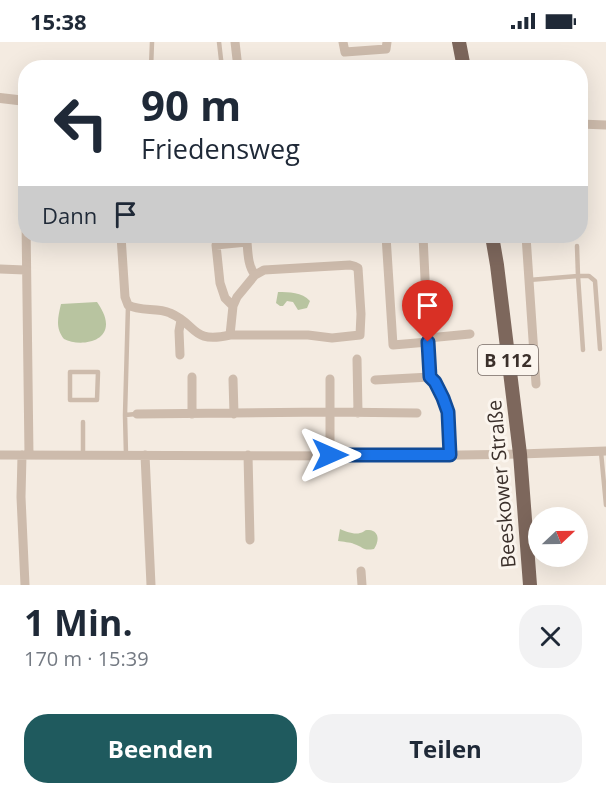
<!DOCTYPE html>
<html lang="de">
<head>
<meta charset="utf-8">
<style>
	:root { --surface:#fff; --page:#f2f2f3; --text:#1f2937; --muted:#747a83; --accent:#1f5a5e }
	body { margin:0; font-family:"Open Sans",sans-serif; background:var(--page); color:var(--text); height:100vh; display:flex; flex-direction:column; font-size:22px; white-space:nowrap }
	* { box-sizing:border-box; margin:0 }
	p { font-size:20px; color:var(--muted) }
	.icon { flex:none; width:33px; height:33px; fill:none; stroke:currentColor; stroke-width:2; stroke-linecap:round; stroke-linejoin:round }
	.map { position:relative; height:543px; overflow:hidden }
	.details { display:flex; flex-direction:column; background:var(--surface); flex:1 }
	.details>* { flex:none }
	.hud { position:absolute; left:18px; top:18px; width:570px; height:183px; border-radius:24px; box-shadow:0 6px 24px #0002; background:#fff; color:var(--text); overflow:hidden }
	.needle { width:39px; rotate:68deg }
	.buttons { position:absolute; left:528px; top:465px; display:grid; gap:12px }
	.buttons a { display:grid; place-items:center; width:60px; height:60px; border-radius:50%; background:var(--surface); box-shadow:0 6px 24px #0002; font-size:30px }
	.pin { position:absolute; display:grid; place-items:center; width:51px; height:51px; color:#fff; margin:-62px -26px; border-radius:50% 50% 50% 0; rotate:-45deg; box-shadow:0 0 6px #0007 }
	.pin .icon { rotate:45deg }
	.me { position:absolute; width:66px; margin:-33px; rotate:90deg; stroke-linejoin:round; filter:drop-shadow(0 0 4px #0008) }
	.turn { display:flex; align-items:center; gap:21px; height:126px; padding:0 24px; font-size:27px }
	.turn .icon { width:78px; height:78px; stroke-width:2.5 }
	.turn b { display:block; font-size:42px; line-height:51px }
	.then { display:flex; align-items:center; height:57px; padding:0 24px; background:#0003; gap:12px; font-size:22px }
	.round { display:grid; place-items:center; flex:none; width:63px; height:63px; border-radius:24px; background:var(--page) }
	.overview { display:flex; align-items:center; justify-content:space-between; height:102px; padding:0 24px }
	h1 { font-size:36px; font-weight:700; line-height:45px }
	.button { display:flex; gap:12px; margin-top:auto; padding:12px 24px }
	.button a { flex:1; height:69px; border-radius:24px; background:var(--accent); color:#fff; font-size:24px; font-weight:700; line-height:69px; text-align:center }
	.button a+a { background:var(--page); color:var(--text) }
	.status { display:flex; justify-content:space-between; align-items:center; height:42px; padding:0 30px; background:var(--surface); direction:ltr }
	.status svg { height:16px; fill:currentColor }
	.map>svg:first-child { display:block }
	.green { fill:#b8c4a0 }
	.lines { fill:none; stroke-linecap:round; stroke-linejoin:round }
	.service { stroke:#cdbbac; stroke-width:4.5 }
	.minor { stroke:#cdbbac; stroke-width:9 }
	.tertiary { stroke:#cdbbac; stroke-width:10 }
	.primary { stroke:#7d675c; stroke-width:14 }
	.route-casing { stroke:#114b97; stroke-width:15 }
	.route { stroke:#1a73e8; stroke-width:10 }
	.labels { text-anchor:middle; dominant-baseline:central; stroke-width:6; stroke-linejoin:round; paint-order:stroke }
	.shield { fill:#fbf5ee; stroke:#756b66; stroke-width:1.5 }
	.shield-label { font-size:18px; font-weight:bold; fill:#3b302b }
	.street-label { font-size:20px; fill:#3b302b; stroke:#fbf5ee }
</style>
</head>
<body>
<div class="status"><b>15:38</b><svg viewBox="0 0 49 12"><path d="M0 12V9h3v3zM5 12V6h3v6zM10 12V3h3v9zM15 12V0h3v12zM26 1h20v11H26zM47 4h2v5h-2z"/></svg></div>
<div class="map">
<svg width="606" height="543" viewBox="0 0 606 543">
	<rect width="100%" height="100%" fill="#f4ebe1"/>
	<path class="green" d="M278 250C289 250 302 250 310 259L307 266 298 268 293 260 287 259 283 264H280L276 261Z
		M97 260C101 266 106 274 106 282 106 302 77 304 64 297 55 286 58 275 61 262Z
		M340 487C345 489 354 493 360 491 366 490 362 488 369 488 380 489 379 500 374 507 362 509 364 505 354 502 350 500 343 500 338 499Z"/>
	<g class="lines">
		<path class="service" d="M219 0 222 26
			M151 26 152 0
			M577 204 578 234H589L595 239 600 307
			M529 238 578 234 583 308
			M70 330H98L97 358H70Z
			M125 373 128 264
			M83 380V413
			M601 410 606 463
			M126 413 125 373 136 372"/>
		<path class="minor" d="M235 0 238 26
			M343 0 345 10 386 7 387 0
			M580 82 606 83
			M26 179 29 413
			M121 194 125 255 128 263C141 270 157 265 170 271 198 283 191 302 230 293H308L332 296 360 293 361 272 358 226 354 224 350 223 264 228 255 233 237 255 233 264 230 293
			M386 194 393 303 428 300 430 335 435 340 443 356 448 370 450 413
			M423 194 428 300
			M526 194 536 342
			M364 195 398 194
			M0 227 25 228
			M233 264 225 256 220 241 216 203 247 200C248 212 248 224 255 233
			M428 296 470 292
			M180 313 179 289 181 278
			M357 317 358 371
			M192 335V372
			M233 337 234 372
			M375 338 430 335
			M137 372 330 370 417 371
			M0 413 396 414 520 412 606 409
			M22 413 21 455 25 543
			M145 413 151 543
			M248 413 250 498
			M330 413V337
			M361 529 362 543"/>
		<path class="tertiary" d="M0 56 26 59"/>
		<path class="primary" d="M459 0 464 26
			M492 194 497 223 520 412 530 543"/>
	</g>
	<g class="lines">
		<g class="route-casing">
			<path id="route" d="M330 413H450L448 370 443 356 435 340 430 335 428 300"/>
		</g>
		<use href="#route" class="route"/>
	</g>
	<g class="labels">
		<rect class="shield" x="478" y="303" width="60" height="30" rx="4.5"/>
		<g class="shield-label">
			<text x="508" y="318">B 112</text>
		</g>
		<g class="street-label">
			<text transform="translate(501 442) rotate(-95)">Beeskower Straße</text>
		</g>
	</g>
</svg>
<div class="buttons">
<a><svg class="needle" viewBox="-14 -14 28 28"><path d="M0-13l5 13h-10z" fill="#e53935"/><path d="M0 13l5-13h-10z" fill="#747a83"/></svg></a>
</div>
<div class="pin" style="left:428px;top:300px;background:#d93025"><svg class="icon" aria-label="arrive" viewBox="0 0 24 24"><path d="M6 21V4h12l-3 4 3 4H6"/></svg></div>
<svg class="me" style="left:330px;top:413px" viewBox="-20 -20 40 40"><path d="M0-17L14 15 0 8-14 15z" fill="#1a73e8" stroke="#fff" stroke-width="4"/></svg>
<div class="hud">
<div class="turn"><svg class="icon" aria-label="left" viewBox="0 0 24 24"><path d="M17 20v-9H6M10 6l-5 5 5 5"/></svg><div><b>90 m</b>Friedensweg</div></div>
<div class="then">Dann<svg class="icon" aria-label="arrive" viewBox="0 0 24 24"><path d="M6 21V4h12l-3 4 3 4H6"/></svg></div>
</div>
</div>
<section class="details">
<div class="overview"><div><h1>1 Min.</h1><p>170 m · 15:39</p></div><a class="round"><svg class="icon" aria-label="close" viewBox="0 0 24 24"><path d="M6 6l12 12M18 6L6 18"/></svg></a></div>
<div class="button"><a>Beenden</a><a>Teilen</a></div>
</section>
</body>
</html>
